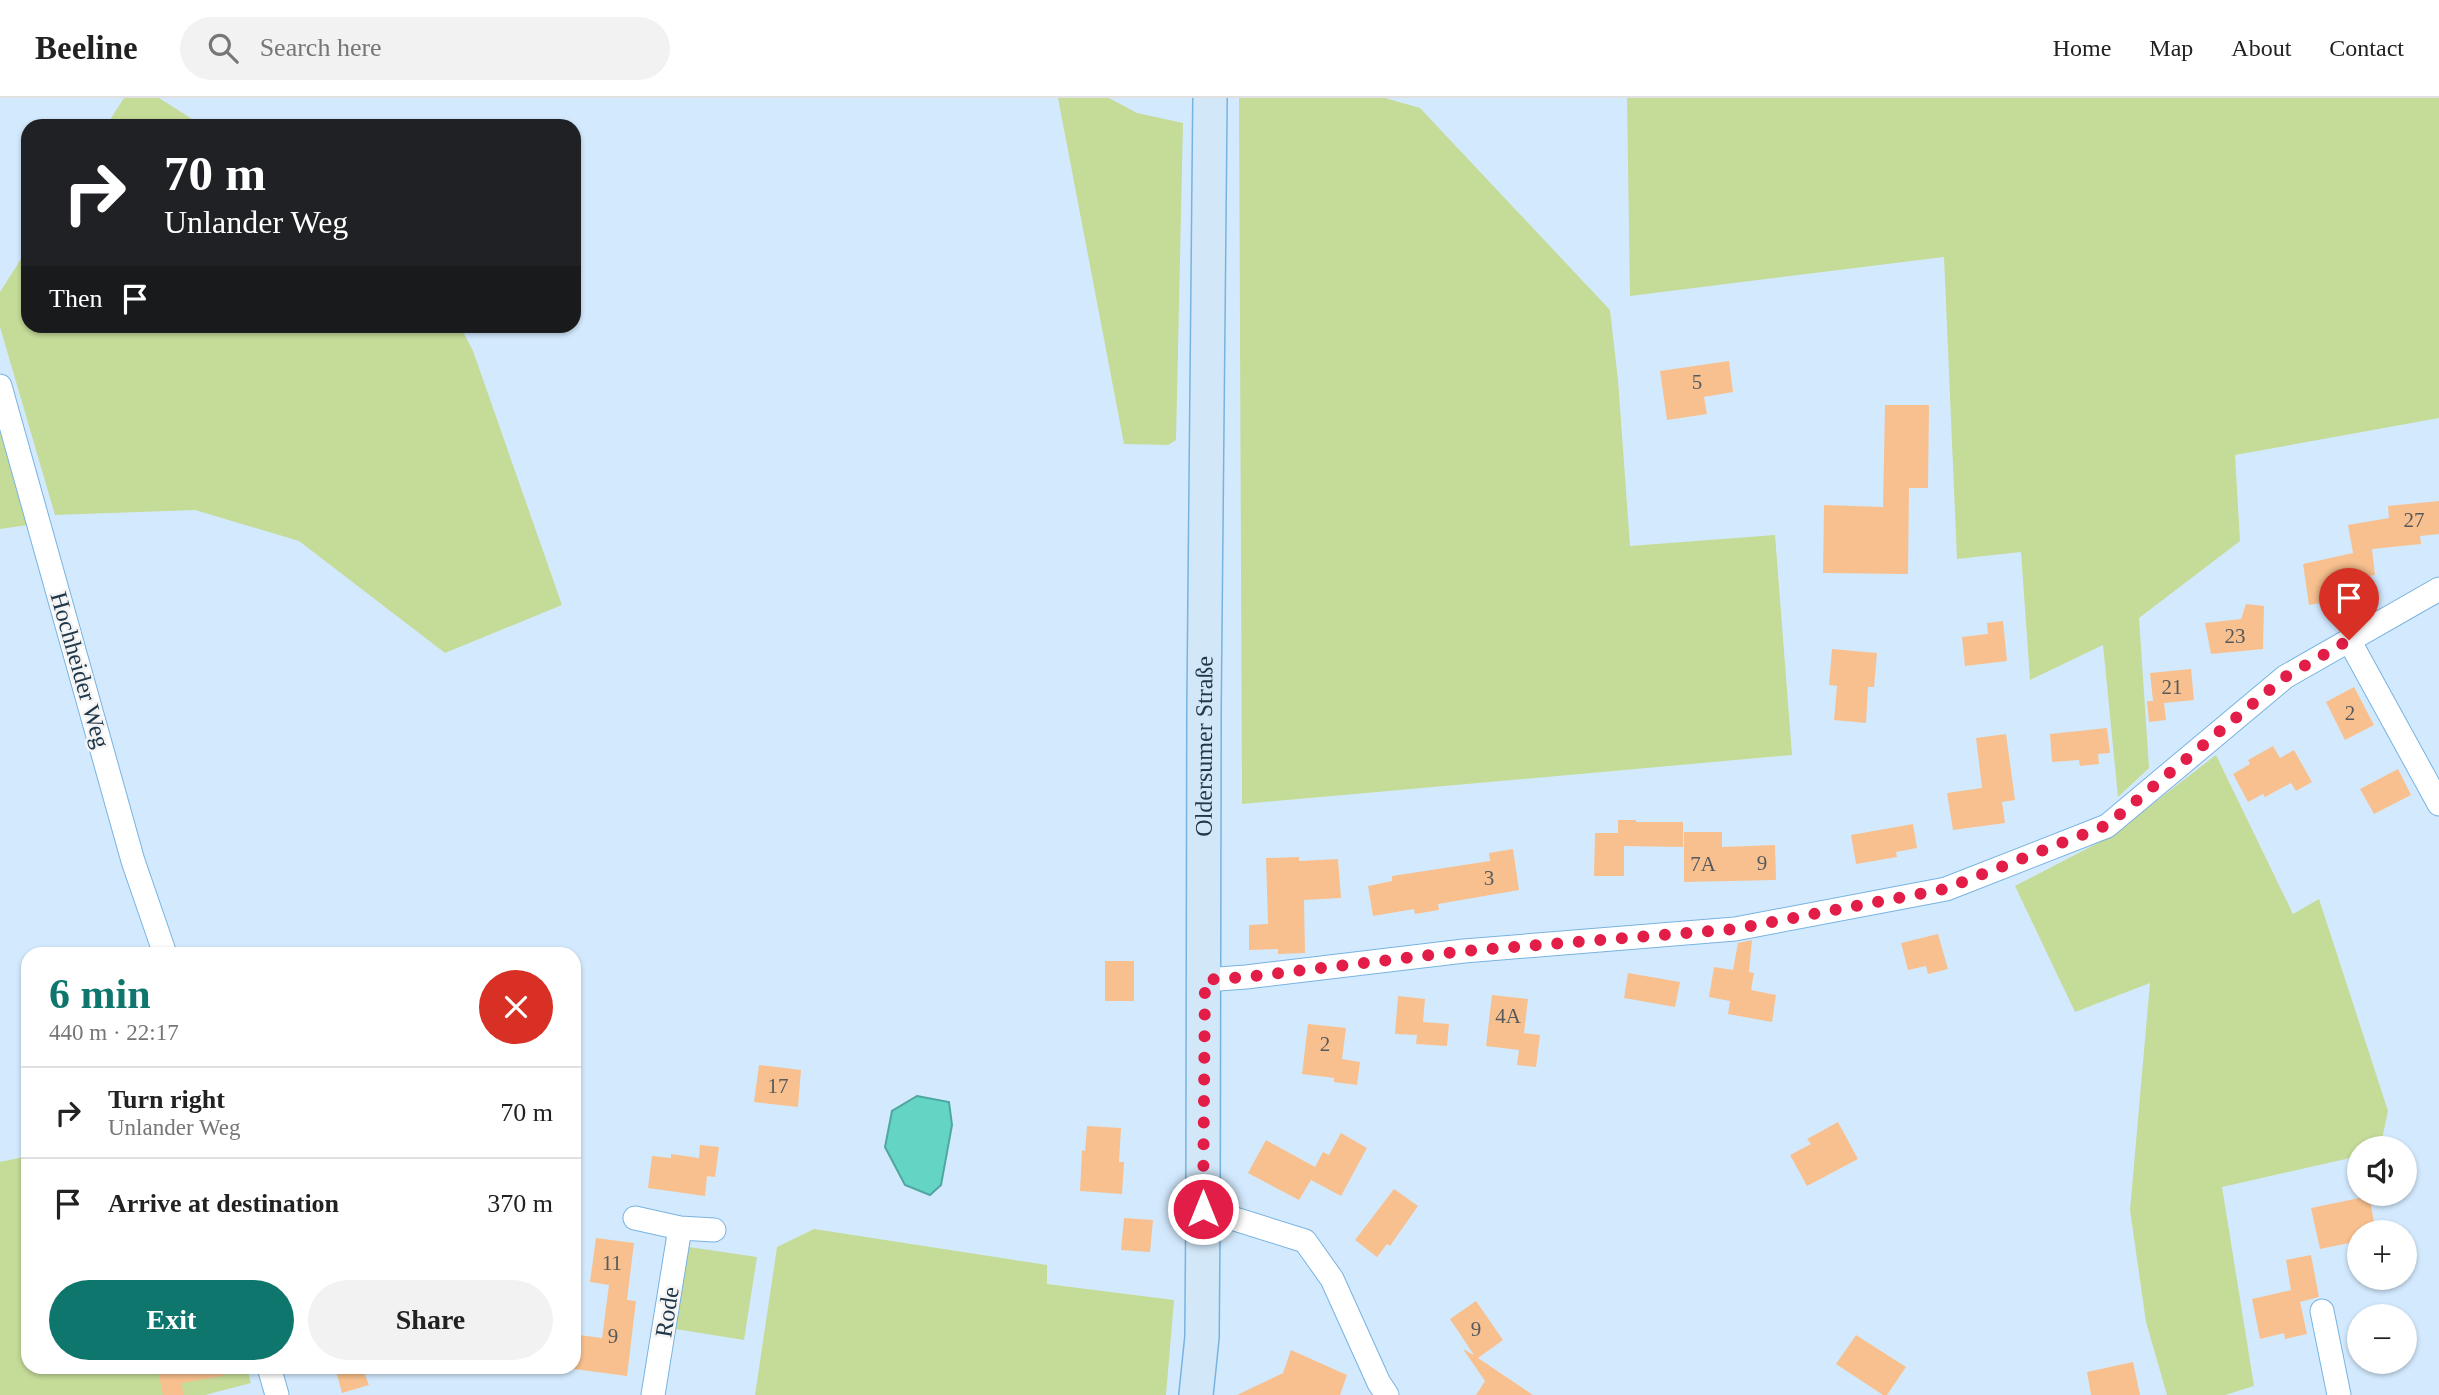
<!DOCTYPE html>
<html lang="en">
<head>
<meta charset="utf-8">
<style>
	:root { --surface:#fff; --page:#f2f2f2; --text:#222; --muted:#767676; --line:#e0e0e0; --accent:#0f766e }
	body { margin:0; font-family:Georgia,serif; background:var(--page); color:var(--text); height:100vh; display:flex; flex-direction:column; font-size:26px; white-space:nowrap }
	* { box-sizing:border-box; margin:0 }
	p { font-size:23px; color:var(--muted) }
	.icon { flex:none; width:38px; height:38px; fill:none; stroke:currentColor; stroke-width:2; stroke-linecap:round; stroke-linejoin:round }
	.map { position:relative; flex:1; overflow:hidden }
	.sheet { position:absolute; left:21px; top:849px; width:560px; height:427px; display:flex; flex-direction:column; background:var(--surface); border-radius:21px; box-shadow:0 2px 5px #0004 }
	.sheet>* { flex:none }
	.guide { position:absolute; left:21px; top:21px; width:560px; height:214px; border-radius:21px; box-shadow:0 2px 5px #0004; background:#202124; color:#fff; overflow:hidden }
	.controls { position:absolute; left:2347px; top:1038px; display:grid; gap:14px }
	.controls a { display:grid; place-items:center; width:70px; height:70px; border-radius:50%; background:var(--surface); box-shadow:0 2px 5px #0004; font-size:35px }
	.pin { position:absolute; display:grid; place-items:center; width:60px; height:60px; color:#fff; margin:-72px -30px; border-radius:50% 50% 50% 0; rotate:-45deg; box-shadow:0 0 7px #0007 }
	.pin .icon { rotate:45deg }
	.me { position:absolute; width:77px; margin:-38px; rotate:0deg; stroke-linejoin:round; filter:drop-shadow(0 0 5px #0008) }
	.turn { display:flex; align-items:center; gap:24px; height:147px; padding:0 28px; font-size:32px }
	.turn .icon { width:91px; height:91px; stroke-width:2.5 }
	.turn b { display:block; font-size:49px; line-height:60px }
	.then { display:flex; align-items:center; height:66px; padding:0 28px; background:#0003; gap:14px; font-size:26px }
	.round { display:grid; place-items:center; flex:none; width:74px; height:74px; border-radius:37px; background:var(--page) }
	.headline { display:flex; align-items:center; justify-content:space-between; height:119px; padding:0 28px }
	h1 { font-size:42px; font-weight:700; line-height:52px; color:var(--accent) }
	.cta { display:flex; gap:14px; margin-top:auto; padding:14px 28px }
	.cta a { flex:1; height:80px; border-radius:42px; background:var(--accent); color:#fff; font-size:28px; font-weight:700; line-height:80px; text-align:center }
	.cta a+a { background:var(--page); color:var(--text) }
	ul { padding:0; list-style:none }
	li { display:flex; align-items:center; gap:21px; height:91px; padding:0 28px; border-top:2px solid var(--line) }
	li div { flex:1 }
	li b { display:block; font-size:26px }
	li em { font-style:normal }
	header { display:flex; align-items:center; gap:42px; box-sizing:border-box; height:98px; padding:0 35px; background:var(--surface); border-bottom:2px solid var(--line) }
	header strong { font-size:33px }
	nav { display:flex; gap:38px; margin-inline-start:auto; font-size:24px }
	.search { width:490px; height:63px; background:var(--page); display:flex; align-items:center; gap:18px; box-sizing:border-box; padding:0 24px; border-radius:38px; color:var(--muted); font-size:26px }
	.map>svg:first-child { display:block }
	.green { fill:#c5db98 }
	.water { fill:#64d5c5; stroke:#50a6a0; stroke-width:2 }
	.building { fill:#f8c08e }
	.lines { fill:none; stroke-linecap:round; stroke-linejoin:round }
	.street-casing { stroke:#77b3e1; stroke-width:25 }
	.secondary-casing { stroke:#77b3e1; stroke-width:36 }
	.street { stroke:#fff; stroke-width:23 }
	.secondary { stroke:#d2e7f8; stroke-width:33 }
	.route { stroke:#e11d48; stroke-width:12; stroke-dasharray:0 21.6 }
	.labels { text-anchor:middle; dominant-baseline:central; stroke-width:5; stroke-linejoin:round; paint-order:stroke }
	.number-label { font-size:21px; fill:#565a5c }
	.street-label { font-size:24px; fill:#20384b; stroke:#f4f4f4 }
</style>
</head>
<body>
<header>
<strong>Beeline</strong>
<div class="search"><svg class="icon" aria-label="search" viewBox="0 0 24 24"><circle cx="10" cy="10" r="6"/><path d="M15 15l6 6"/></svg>Search here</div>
<nav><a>Home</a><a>Map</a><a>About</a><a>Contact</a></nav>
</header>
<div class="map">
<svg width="2439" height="1297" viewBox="0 0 2439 1297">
	<rect width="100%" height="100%" fill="#d3eafe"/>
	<path class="green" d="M124 0H159L203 28H106Z
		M1058 0H1109L1137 15 1183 25 1176 342 1168 347 1124 346Z
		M1239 0H1385L1420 10 1610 212 1618 282 1630 448 1775 437 1792 657 1242 706Z
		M1627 0H2439V320L2235 357 2240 443 2139 520 2149 670 2118 699 2103 547 2030 582 2021 454 1957 461 1944 159 1630 198Z
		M28 150V228H460L473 253 562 507 445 555 299 443 195 412 55 417 0 229V194Z
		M0 311 28 427 0 431Z
		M2216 657 2293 816 2319 801 2388 1013 2380 1050H2359V1058L2222 1089 2254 1288 2225 1297H2167L2146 1224 2130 1112 2150 885 2075 914 2015 788 2111 738Z
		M28 1058V1269H247L251 1285 205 1297H0V1064Z
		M814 1131 1047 1167V1186L1174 1202 1166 1297H755L777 1149Z
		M682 1148 757 1159 744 1242 669 1230Z"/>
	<path class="water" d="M917 998 949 1004 952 1027 941 1087 930 1097 905 1087 885 1049 892 1013Z"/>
	<path class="building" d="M1729 263 1733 294 1704 299 1707 316 1667 322 1660 273Z
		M1885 307H1929L1928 390H1909L1908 476 1823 475 1824 407 1883 409Z
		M2439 403V436L2420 438 2421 446 2372 451 2375 477 2359 479 2361 497 2309 507 2303 466 2353 455 2348 427 2389 420 2388 408Z
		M2246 506 2264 508 2263 551 2211 556 2205 525 2241 521Z
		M2003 523 2007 563 1965 568 1962 539 1988 536 1987 525Z
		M1832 551 1877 555 1874 589H1868L1866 625 1834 622 1837 588 1829 587Z
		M2191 571 2194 602 2164 605 2166 622 2149 624 2147 603H2153L2150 575Z
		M2354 589 2374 627 2345 642 2326 604Z
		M2107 630 2110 655 2098 656 2099 666 2080 668 2079 662 2052 664 2050 636Z
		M2006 636 2015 702 2002 704 2005 725 1953 732 1947 695 1982 690 1976 640Z
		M2273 648 2280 660 2294 652 2312 684 2296 693 2291 685 2265 699 2263 696 2248 704 2233 676 2250 666 2248 662Z
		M2398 671 2411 697 2374 716 2360 691Z
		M1618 722H1636V724H1683V749L1624 748V778H1594L1595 735H1618Z
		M1913 726 1917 750 1896 754 1897 759 1856 766 1851 737Z
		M1684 734H1722V749L1775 747 1776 782 1684 784Z
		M1513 751 1519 792 1438 806 1439 812 1415 816 1414 811 1373 818 1368 788 1392 783V778L1490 763 1489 755Z
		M1299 759V763L1338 761 1341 800 1304 802 1305 855 1278 856V851L1249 852V827L1268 826 1266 760Z
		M1938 836 1948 871 1928 876 1926 868 1908 872 1901 845Z
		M1752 842 1749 874 1754 875 1751 892 1776 897 1772 924 1728 916 1730 903 1709 899 1714 869 1733 872 1738 845Z
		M1105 863H1134V903H1105Z
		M1628 875 1680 884 1675 909 1624 900Z
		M1492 897 1528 901 1524 935 1540 937 1536 969 1517 967 1519 952 1486 948Z
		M1398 898 1425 901 1423 924 1449 926 1447 948 1416 946 1417 937 1395 936Z
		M1308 926 1346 930 1342 961 1360 964 1357 987 1334 984V980L1302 976Z
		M759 967 801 972 798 1009 754 1004Z
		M1838 1024 1858 1061 1807 1088 1790 1057 1811 1046 1807 1041Z
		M1087 1028 1121 1030 1119 1064H1124L1122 1096 1080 1093 1082 1052 1085 1053Z
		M1341 1035 1367 1050 1341 1098 1311 1082 1299 1102 1248 1075 1266 1042 1315 1069 1323 1054 1329 1057Z
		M700 1047 719 1049 715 1079 707 1078 705 1098 648 1090 652 1058 671 1060V1056L699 1060Z
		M1394 1091 1418 1108 1390 1148 1387 1146 1377 1159 1355 1142Z
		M2369 1098 2376 1134H2359V1143L2320 1151 2311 1110Z
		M1124 1120 1153 1122 1150 1154 1121 1152Z
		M596 1140 634 1145 627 1202 636 1203 627 1278 574 1271 579 1237 602 1240 609 1187 590 1184Z
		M2311 1157 2319 1199 2300 1204 2307 1236 2285 1241 2284 1235 2260 1241 2252 1201 2291 1192 2286 1162Z
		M1476 1203 1503 1242 1478 1260 1533 1297H1476L1485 1283 1463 1251 1474 1257 1450 1221Z
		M1856 1237 1906 1269 1887 1297H1883L1836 1266Z
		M1291 1252 1347 1277 1340 1297H1237L1283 1275Z
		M2133 1264 2140 1297H2091L2087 1274Z
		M157 1269H222L223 1278 181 1285 184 1297H163Z
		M335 1269H362L369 1287 342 1295Z"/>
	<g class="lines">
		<g class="street-casing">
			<path id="street" d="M0 288 133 763 165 856
				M2349 542 2439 706
				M1205 882 1246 879 1464 853 1735 831 1946 791 2107 728 2285 579 2439 491
				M1203 1111 1305 1143 1332 1181 1379 1285 1387 1297
				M635 1120 680 1130
				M2322 1213 2339 1297
				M269 1269 277 1297
				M653 1297 680 1130 714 1132"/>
		</g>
		<g class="secondary-casing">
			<g id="secondary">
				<path id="s1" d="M1196 1297 1202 1239 1203 1111 1204 610 1210 0"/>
			</g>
		</g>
		<use href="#street" class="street"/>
		<use href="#secondary" class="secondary"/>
	</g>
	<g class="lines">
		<path class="route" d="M1203 1111 1205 882 1246 879 1464 853 1735 831 1945 791 2107 727 2285 579 2349 542"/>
	</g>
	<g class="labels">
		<g class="number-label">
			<text x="1697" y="284">5</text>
			<text x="2414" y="422">27</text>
			<text x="2235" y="538">23</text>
			<text x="2172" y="589">21</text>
			<text x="2350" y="615">2</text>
			<text x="1762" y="765">9</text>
			<text x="1703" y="766">7A</text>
			<text x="1489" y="780">3</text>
			<text x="1508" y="918">4A</text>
			<text x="1325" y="946">2</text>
			<text x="778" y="988">17</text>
			<text x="612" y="1165">11</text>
			<text x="1476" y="1231">9</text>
			<text x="613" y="1238">9</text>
		</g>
		<g class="street-label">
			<text transform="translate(80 572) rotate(74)">Hochheider Weg</text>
			<text stroke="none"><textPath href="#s1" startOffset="649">Oldersumer Straße</textPath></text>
			<text transform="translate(667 1214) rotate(-81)">Rode</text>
		</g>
	</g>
</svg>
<div class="controls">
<a><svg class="icon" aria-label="sound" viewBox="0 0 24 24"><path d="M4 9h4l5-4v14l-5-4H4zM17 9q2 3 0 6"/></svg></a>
<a>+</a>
<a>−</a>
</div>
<div class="pin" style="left:2349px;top:542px;background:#d93025"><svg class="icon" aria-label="arrive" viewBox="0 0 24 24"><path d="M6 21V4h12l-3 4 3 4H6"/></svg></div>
<svg class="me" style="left:1203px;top:1111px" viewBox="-20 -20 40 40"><circle r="17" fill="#e11d48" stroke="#fff" stroke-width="3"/><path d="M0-11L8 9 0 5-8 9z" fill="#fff"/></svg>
<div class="guide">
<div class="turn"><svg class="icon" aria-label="right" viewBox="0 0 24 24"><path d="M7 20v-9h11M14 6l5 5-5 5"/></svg><div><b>70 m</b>Unlander Weg</div></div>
<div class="then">Then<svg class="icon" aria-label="arrive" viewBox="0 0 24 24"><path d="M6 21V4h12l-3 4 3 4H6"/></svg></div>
</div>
<section class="sheet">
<div class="headline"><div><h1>6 min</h1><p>440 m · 22:17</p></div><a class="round" style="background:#d93025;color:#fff"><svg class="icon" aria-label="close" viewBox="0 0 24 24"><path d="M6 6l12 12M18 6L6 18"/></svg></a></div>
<ul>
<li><svg class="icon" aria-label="right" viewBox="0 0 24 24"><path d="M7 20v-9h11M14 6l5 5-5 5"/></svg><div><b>Turn right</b><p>Unlander Weg</p></div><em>70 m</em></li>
<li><svg class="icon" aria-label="arrive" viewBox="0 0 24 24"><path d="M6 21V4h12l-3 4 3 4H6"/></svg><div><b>Arrive at destination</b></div><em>370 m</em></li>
</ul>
<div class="cta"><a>Exit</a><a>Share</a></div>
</section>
</div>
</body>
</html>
